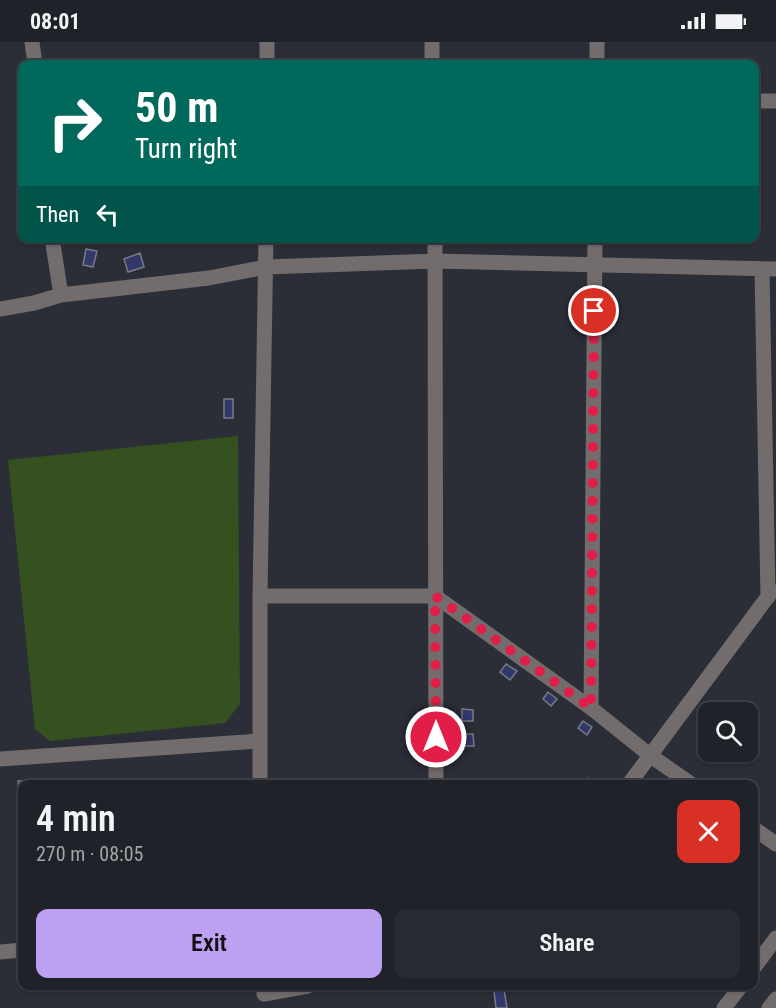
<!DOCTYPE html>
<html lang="en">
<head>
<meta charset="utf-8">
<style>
	:root { --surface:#202229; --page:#282a31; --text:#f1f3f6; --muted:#a2a4a8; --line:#3d3f46; --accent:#bca0f2 }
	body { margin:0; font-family:"Roboto Condensed",sans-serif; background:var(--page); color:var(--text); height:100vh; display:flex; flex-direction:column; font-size:22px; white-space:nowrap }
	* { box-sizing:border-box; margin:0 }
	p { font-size:20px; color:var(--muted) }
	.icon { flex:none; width:33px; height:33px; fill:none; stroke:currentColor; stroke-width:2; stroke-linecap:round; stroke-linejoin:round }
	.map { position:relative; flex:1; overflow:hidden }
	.drawer { position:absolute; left:18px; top:738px; width:740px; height:210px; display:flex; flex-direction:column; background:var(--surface); border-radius:12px; box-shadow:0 2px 4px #0004,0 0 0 2px var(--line) }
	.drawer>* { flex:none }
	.top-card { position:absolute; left:18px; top:18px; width:741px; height:183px; border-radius:12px; box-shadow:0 2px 4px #0004,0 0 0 2px var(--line); background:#00695c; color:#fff; overflow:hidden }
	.tools { position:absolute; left:698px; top:660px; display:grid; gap:12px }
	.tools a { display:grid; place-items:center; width:60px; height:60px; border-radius:12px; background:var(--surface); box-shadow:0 2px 4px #0004,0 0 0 2px var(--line); font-size:30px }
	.pin { position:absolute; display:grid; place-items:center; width:51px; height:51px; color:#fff; margin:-26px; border:3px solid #fff; border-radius:50%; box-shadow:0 2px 6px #0007 }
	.me { position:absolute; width:66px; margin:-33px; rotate:0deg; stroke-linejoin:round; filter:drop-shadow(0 0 4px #0008) }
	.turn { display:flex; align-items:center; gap:21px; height:126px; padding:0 18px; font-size:27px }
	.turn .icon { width:78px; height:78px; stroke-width:2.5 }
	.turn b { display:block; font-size:42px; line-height:51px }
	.then { display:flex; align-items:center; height:57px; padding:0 18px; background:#0003; gap:12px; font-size:22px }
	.round { display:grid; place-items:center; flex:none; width:63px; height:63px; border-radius:12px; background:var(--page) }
	.overview { display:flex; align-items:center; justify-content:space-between; height:102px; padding:0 18px }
	h1 { font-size:36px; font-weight:600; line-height:45px }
	.button { display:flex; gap:12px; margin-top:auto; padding:12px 18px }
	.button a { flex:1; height:69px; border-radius:12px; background:var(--accent); color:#111; font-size:24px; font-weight:600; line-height:69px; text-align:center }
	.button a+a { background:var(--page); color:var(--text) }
	.status { display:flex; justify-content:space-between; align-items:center; height:42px; padding:0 30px; background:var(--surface); direction:ltr }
	.status svg { height:16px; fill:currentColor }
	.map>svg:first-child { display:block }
	.green { fill:#365120 }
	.building { fill:#323869; stroke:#787b86; stroke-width:1.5 }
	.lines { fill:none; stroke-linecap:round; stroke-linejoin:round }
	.minor { stroke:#726c6d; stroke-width:15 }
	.route { stroke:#e11d48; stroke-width:10; stroke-dasharray:0 18 }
</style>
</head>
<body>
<div class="status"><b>08:01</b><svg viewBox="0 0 49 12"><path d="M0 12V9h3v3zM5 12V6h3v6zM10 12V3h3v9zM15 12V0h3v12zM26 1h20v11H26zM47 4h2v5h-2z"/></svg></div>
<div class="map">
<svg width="776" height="966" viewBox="0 0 776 966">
	<rect width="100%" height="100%" fill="#2b2d37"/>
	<path class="green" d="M238 394 240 662 225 681 50 699 35 687 8 418Z"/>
	<path class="building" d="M86 207 97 209 93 225 83 223Z
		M140 211 144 225 128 230 124 217Z
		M224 357H233V376H224Z
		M506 622 517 629 510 638 500 630Z
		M548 650 557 657 551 664 543 657Z
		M462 667 473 668V679H462Z
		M583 679 592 685 587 693 578 686Z
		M462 692H473L474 704H463Z
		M588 736 597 742H583Z
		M34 738 35 742H22L21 776 18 739Z
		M504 947 507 966H496L494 949Z"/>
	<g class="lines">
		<path class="minor" d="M32 0 35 22
			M267 0V22
			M432 0V22
			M597 22V0
			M754 59H776
			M52 196 61 253
			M435 196 436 742
			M762 227 768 555
			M0 267 34 261 61 253 209 236 266 225 435 219 776 227
			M260 554H435L591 666 651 714 691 742
			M591 666 595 196
			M0 717 260 699
			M260 742V554L266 196
			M629 742 772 549
			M753 786 776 802
			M0 910 22 908
			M753 927 776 896
			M264 952 308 944
			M724 966 741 944
			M769 966 776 957"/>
	</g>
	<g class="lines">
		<path class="route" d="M436 695 435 554 591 666 594 269"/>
	</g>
</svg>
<div class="tools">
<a><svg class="icon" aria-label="search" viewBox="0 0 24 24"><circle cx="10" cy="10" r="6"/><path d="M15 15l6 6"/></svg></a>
</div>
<div class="pin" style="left:594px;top:269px;background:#d93025"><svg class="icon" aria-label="arrive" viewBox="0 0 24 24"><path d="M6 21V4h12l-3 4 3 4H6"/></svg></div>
<svg class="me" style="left:436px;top:695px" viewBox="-20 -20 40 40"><circle r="17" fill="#e11d48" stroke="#fff" stroke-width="3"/><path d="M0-11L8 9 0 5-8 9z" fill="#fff"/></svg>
<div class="top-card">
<div class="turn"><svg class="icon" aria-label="right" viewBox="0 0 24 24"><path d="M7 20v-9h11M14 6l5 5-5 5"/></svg><div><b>50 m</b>Turn right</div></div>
<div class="then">Then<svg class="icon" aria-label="left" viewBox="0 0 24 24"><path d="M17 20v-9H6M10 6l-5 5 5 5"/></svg></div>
</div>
<section class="drawer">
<div class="overview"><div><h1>4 min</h1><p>270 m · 08:05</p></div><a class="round" style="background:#d93025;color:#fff"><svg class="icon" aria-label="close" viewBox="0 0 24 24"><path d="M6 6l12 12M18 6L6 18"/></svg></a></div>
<div class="button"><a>Exit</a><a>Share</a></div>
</section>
</div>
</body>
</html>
